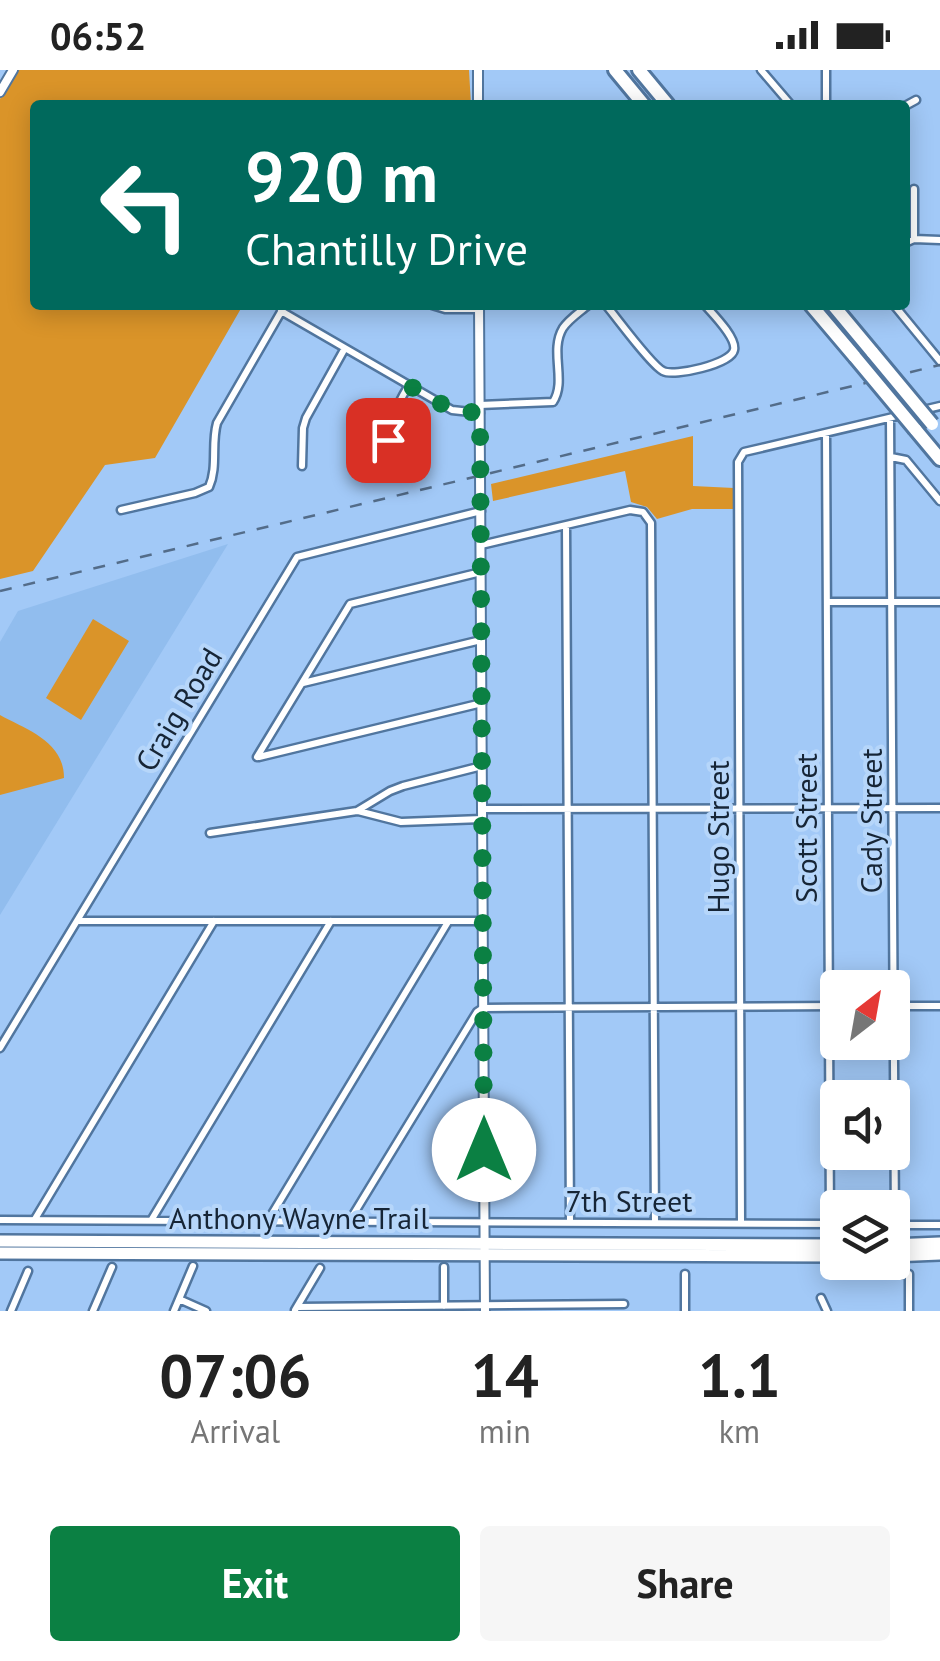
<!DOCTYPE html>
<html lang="en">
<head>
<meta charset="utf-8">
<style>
	:root { --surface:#fff; --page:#f6f6f6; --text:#222; --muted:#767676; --accent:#0b8043 }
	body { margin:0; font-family:"PT Sans",sans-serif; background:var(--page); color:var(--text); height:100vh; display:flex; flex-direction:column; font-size:38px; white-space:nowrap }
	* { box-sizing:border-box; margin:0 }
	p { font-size:32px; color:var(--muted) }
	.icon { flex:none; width:55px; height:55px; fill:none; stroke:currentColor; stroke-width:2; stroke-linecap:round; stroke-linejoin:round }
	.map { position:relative; height:1241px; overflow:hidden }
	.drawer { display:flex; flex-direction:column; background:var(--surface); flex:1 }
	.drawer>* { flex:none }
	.guide { position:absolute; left:30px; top:30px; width:880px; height:210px; border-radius:10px; box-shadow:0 5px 25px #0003; background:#00695c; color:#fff; overflow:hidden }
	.needle { width:65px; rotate:31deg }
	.buttons { position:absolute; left:820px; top:900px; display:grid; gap:20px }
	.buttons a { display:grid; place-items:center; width:90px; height:90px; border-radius:10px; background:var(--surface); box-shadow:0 5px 25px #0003; font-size:50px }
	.pin { position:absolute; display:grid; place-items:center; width:85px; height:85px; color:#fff; margin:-42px; border-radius:20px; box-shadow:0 5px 15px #0006 }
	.me { position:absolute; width:110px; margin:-55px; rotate:0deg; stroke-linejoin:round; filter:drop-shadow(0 0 8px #0008) }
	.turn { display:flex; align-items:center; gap:35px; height:210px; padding:0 50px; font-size:45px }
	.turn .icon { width:130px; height:130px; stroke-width:2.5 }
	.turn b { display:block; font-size:70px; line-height:85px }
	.eta { display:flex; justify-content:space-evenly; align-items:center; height:170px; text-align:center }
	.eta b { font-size:60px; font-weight:800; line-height:70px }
	.cta { display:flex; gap:20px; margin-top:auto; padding:20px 50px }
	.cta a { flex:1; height:115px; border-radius:10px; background:var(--accent); color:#fff; font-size:40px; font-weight:800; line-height:115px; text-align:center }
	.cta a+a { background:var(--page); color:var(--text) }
	.status { display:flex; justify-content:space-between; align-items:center; height:70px; padding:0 50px; background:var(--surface); direction:ltr }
	.status svg { height:28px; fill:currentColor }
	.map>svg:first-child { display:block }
	.built { fill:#91bdee }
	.green { fill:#da9429 }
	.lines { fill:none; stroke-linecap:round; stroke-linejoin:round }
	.minor-casing { stroke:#51769f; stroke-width:11 }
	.tertiary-casing { stroke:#51769f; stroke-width:12 }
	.trunk-casing { stroke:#51769f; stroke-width:16 }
	.motorway-casing { stroke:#51769f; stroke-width:18 }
	.minor { stroke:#fff; stroke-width:6 }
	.tertiary { stroke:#fff; stroke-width:8 }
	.trunk { stroke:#fff; stroke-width:11 }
	.motorway { stroke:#fff; stroke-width:12 }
	.rail { stroke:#536c89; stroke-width:2.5; stroke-dasharray:12 12; stroke-linecap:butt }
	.motorway-bridge-casing { stroke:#51769f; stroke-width:18; stroke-linecap:butt }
	.motorway-bridge { stroke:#fff; stroke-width:12 }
	.route { stroke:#0b8043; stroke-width:18; stroke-dasharray:0 32.4 }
	.labels { text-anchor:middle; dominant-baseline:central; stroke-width:8; stroke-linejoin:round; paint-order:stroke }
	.street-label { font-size:30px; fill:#162536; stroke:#b6d6fa }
</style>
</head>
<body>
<div class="status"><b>06:52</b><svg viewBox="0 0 49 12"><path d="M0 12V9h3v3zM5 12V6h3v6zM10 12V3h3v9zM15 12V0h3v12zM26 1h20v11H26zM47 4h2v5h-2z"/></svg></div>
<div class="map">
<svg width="940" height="1241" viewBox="0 0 940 1241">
	<rect width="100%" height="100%" fill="#a2c9f7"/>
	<path class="built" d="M228 474 0 845V572L18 541Z"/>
	<path class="green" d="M17 0H469L471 35H35V235H243L155 388 105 395 33 501 0 509V29Z
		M693 366V416L734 418V439H692L657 449 647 437 631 432 625 401 493 431 491 414Z
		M93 549 129 571 81 650 46 628Z
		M0 645C27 660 64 671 64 708L0 725Z"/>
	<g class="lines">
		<g class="minor-casing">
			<path id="minor" d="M761 0 791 35
				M826 35V0
				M905 36 916 30
				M914 119V169
				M905 173 914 169 940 170
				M432 235 445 239H479
				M606 235C617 248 651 295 663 301 674 307 731 294 734 280 737 268 713 244 705 235
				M894 235 940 291
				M281 241 452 340 480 343
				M480 335 553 332C567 311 549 281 563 258 569 249 580 242 588 235
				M890 348 895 1155
				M826 363 830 1154
				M390 383C387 356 395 338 409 315
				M891 387 906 390 940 431
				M302 396 303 358 306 348 345 278
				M121 440 195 423 209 417C218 397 211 374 217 353L285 235
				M566 455 570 1152
				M481 475 630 440 643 442 651 453 655 1153
				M827 532H940
				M303 613 481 570
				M257 687 350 534 481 502
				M259 687 482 633
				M482 739 940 738
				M358 741 401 752 482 749
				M210 763 357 741 390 721 403 716 482 696
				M78 851H482
				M894 936H940
				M0 978 297 487 481 441
				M35 1149 214 851
				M152 1149 331 851
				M269 1149 448 852
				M0 1150 838 1154
				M350 1150 477 942 483 938 838 936
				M741 1153 738 392 744 382 940 336
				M894 1155H940
				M444 1197V1236
				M685 1204V1241
				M859 1204H909V1241
				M821 1228 827 1241
				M179 1229 206 1241
				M297 1237 624 1234
				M295 1240 320 1198
				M11 1241 28 1201
				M93 1241 112 1197
				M174 1241 193 1196"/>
		</g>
		<g class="tertiary-casing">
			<path id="tertiary" d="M478 0V35
				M0 22 13 0
				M479 235 485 1241"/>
		</g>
		<g class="trunk-casing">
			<path id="trunk" d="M0 1171 838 1175
				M892 1175 940 1173
				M0 1183 838 1186
				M892 1186 940 1184"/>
		</g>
		<g class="motorway-casing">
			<path id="motorway" d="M615 0 644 35
				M639 0 668 35
				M811 235 855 287
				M833 235 873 283
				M915 359 940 389"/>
		</g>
		<use href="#minor" class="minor"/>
		<use href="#tertiary" class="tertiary"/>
		<use href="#trunk" class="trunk"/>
		<use href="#motorway" class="motorway"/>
		<path class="rail" d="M0 521 940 295"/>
		<g class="motorway-bridge-casing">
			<path id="motorway-bridge" d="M873 283 932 354
				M855 287 915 359"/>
		</g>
		<use href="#motorway-bridge" class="motorway-bridge"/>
	</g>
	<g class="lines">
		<path class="route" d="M388 370 392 345 408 315 452 340 480 343 484 1080"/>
	</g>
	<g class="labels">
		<g class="street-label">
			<text transform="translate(178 639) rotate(-59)">Craig Road</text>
			<text transform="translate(870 751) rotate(-90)">Cady Street</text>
			<text transform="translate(805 758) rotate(-90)">Scott Street</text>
			<text transform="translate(717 767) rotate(-90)">Hugo Street</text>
			<text x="629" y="1130">7th Street</text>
			<text x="299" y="1147">Anthony Wayne Trail</text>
		</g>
	</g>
</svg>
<div class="buttons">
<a><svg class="needle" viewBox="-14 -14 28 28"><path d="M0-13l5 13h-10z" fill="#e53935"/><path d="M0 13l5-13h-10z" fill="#767676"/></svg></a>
<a><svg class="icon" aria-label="sound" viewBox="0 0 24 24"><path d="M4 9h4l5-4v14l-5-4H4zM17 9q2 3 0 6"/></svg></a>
<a><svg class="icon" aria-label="layers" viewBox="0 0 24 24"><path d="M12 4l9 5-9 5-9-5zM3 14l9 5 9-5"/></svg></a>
</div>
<div class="pin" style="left:388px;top:370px;background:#d93025"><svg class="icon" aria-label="arrive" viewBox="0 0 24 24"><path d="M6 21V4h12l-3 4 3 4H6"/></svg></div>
<svg class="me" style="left:484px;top:1080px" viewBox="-20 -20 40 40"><circle r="19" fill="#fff"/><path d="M0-13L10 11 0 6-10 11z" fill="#0b8043"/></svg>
<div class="guide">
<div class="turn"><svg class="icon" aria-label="left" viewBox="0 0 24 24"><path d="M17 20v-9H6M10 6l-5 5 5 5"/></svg><div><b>920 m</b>Chantilly Drive</div></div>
</div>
</div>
<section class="drawer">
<div class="eta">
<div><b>07:06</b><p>Arrival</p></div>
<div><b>14</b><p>min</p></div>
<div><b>1.1</b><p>km</p></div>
</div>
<div class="cta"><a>Exit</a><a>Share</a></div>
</section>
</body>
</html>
